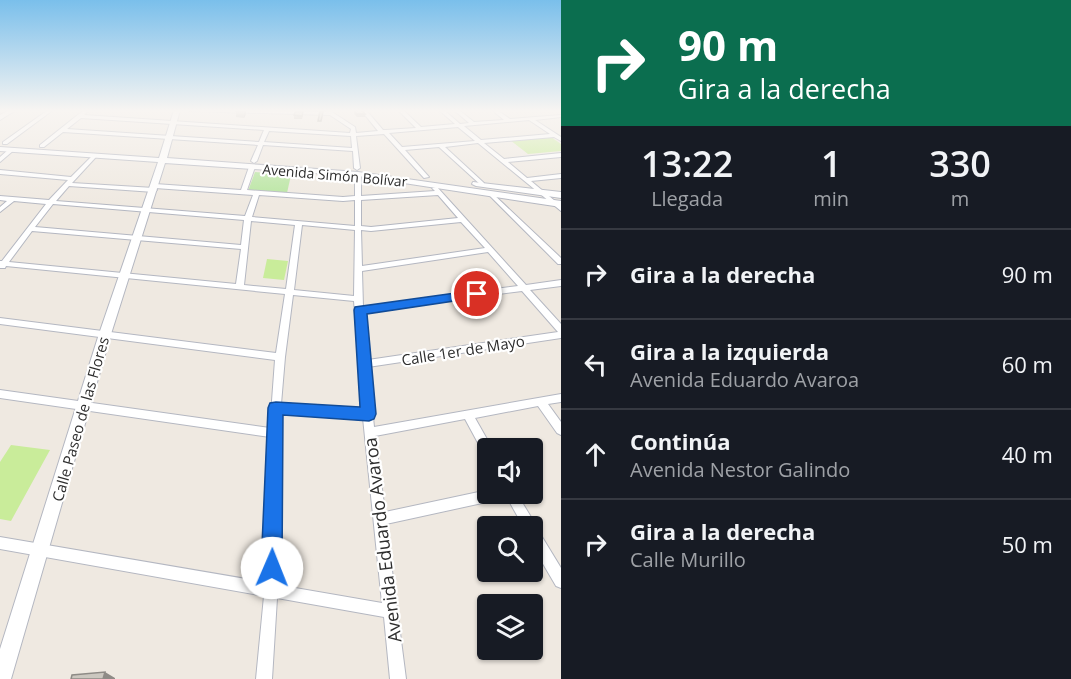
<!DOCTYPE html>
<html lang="es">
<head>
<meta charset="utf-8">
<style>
	:root { --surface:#171b24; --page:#242831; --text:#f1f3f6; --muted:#9ea1a6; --line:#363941 }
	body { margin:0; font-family:"Open Sans",sans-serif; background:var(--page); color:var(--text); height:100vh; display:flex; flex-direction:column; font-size:22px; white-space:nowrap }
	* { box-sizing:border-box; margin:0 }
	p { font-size:20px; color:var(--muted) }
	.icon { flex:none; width:33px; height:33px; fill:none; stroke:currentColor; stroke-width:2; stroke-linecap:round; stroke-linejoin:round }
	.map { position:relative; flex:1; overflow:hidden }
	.panel { display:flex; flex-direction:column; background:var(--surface); width:510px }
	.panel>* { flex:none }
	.hud { background:#0b6e4f; color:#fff; overflow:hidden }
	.fabs { position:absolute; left:477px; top:438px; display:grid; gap:12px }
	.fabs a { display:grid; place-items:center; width:66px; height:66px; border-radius:6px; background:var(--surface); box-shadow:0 2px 4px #0004; font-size:30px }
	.pin { position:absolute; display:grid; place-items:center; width:51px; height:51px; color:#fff; margin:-26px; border:3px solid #fff; border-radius:50%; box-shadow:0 2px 6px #0007 }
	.me { position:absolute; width:66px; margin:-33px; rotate:1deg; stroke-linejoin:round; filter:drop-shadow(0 0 4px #0008) }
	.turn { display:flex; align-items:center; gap:21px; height:126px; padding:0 18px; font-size:27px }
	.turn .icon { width:78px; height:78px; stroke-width:2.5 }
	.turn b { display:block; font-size:42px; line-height:51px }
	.eta { display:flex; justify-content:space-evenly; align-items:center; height:102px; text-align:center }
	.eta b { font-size:36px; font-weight:600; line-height:42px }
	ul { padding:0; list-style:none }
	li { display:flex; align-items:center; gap:18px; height:90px; padding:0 18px; border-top:2px solid var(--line) }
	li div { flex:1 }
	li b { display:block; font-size:22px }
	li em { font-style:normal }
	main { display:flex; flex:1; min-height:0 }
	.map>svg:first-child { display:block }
	.green { fill:#b6e59e }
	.pitch { fill:#c9ec9a }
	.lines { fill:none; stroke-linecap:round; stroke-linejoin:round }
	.minor-casing { stroke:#b4b7c1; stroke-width:2 }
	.tertiary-casing { stroke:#b4b7c1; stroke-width:2 }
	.minor { fill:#fff; fill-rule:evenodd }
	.tertiary { fill:#fff; fill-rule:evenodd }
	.wall { fill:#afaba4 }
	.shaded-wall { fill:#8e8b86 }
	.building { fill:#cbc7bf; stroke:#8e8b86; stroke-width:1.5 }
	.route { fill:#1a73e8; stroke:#114b97; stroke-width:1.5 }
	.labels { text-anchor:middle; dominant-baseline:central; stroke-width:4.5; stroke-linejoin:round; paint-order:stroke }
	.far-street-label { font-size:14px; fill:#2e2e2e; stroke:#fff }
	.street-label { font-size:15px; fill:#2e2e2e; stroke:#fff }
	.near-street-label { font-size:18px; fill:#2e2e2e; stroke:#fff }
</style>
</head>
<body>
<main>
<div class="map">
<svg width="561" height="679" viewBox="0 0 561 679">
	<rect width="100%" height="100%" fill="#efe9e1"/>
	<path class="green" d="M255 172 291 175 287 193 248 191Z"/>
	<path class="pitch" d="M551 137 561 144V151L528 154 510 140Z
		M267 259 288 261 284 280 263 278Z
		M11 445 50 450 11 521 0 519V462Z"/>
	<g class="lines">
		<g class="minor-casing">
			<path id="minor" d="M48 110H53L7 144H3V142Z
				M84 110H89L84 115 350 133 351 129 330 115 190 111 188 110 326 112 325 110H329L355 127 356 133 378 131 361 110H366L383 130H386L416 128 398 110H403L421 127 455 124 439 110H444L460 124 469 123 454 110H459L474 122 504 120 492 110H497L510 119 561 115V117L535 120 561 137V141L554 137 484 143 504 159 561 153V157L508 162 527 178 561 174V178L531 181 561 206V211L478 143 445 147 484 183V185L482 186 439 147 405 150 429 177 424 178 384 134 356 136 360 168 357 170 354 168 353 151 263 145 257 161 254 163 251 161 258 145 63 132 44 147H40V145ZM81 118 264 130 259 142 67 129ZM529 120 550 134 481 140 464 126ZM458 127 475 141 402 147 389 133ZM269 131 351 136 352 148 264 142Z
				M9 149 14 150 0 162V157Z
				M94 154 97 156 96 157 72 183 154 188 157 190 154 192 69 186 56 201 245 216 253 195 155 188 152 186 155 184 241 190 249 167 252 165 255 167 247 190 343 197 355 196V174L358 172 361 174V196L435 191 432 188 437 187 526 285 561 280V286L530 290 561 324V338L368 367 372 411 374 414 373 417 374 427 561 394V402L548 404 561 422V435L557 433 538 406 475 418 492 448H488V456L484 454 465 419 375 436 385 512 488 490V494H502L500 498 496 500 386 524 406 679H390L384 617 277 598 272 679H256L264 596 0 549V537L264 582 270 437 0 398V390L270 428 275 360 0 324V318L276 353 285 294 6 266 5 268H0V261H2L46 204 14 201 0 212V207L7 201 0 200V196L49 200 68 180 0 174V170L71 177ZM259 195 343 201 355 200V226L252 217ZM438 195 458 218 371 227 361 226V200ZM53 204 244 220 241 245 35 227ZM251 221 295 225 286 289 244 285ZM461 222 485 248 362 266 361 230 371 231ZM302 225 355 230 354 296 294 290ZM32 231 241 249 236 284 9 262ZM488 252 518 286 363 307 362 271ZM522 291 558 332 368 360 363 312ZM293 295 354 301 362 409 281 404 285 357ZM281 413 363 418 382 603 278 585Z
				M491 192 561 258V264H558L489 195V193Z
				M505 494H517L534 522 536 527 561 568V588L556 586 532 545V526H523Z"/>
		</g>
		<g class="tertiary-casing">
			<path id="tertiary" d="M9 110H16L0 120V115Z
				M174 110H180L167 158 358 172 561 201V207L358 176 165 163 111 334 11 679H0V649L99 334 158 162 0 151V147L159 158Z
				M473 182 561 192V198L476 186 472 184Z"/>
		</g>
		<use href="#minor" class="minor"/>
		<use href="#tertiary" class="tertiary"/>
	</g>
	<path class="wall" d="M246 110V114L244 118 236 117V111Z
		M354 110 365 114V117H357L354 114Z
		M294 115H303L302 119H294Z"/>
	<path class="shaded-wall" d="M245 110H246V114L244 118Z
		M105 672 115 678V679H103Z"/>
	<path class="building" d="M236 110H245L244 112 236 111Z
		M354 110H362L365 114H357Z
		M320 111 323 112 321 121H318Z
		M295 112H303L302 116 294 115Z
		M105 672 103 679H71L72 675Z"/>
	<linearGradient id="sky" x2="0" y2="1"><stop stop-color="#7abfeb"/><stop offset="0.54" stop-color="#f8f5f2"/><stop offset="1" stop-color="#f8f5f2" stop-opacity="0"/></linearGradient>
	<rect width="561" height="205" fill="url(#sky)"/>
	<path class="route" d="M477 290 483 294 481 297 367 314 376 414 374 419 369 421 283 415 282 568 279 576 272 579 264 576 261 568 268 408 270 403 276 402 360 407 354 310 355 307Z"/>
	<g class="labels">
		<g class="far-street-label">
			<text transform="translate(335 175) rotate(5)">Avenida Simón Bolívar</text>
		</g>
		<g class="street-label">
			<text transform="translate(463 350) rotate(-9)">Calle 1er de Mayo</text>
			<text transform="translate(80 419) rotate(-74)">Calle Paseo de las Flores</text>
		</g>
		<g class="near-street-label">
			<text transform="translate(382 540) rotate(-97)">Avenida Eduardo Avaroa</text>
		</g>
	</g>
</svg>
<div class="fabs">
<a><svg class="icon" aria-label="sound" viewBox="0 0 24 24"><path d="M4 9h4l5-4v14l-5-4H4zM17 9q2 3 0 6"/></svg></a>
<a><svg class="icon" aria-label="search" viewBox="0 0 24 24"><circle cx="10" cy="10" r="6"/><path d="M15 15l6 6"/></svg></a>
<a><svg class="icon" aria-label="layers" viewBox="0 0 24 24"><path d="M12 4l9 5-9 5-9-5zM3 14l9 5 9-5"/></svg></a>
</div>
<div class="pin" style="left:477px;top:294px;background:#d93025"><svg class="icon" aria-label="arrive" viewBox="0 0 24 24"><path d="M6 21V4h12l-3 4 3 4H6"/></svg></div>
<svg class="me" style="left:272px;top:568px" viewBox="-20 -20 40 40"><circle r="19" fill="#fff"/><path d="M0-13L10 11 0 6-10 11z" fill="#1a73e8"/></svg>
</div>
<section class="panel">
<div class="hud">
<div class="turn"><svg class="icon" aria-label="right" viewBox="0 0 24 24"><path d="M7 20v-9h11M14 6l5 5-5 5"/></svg><div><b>90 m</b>Gira a la derecha</div></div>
</div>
<div class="eta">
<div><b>13:22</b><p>Llegada</p></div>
<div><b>1</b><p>min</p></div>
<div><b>330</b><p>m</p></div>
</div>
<ul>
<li><svg class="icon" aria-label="right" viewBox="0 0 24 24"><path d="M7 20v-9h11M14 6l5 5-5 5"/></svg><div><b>Gira a la derecha</b></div><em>90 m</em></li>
<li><svg class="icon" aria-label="left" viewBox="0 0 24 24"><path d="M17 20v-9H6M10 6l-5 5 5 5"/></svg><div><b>Gira a la izquierda</b><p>Avenida Eduardo Avaroa</p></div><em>60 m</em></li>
<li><svg class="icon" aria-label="ahead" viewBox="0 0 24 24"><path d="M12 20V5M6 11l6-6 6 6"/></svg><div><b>Continúa</b><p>Avenida Nestor Galindo</p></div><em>40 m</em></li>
<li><svg class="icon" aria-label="right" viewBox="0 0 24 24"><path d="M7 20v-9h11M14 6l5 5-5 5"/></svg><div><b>Gira a la derecha</b><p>Calle Murillo</p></div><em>50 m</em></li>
</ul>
</section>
</main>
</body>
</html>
